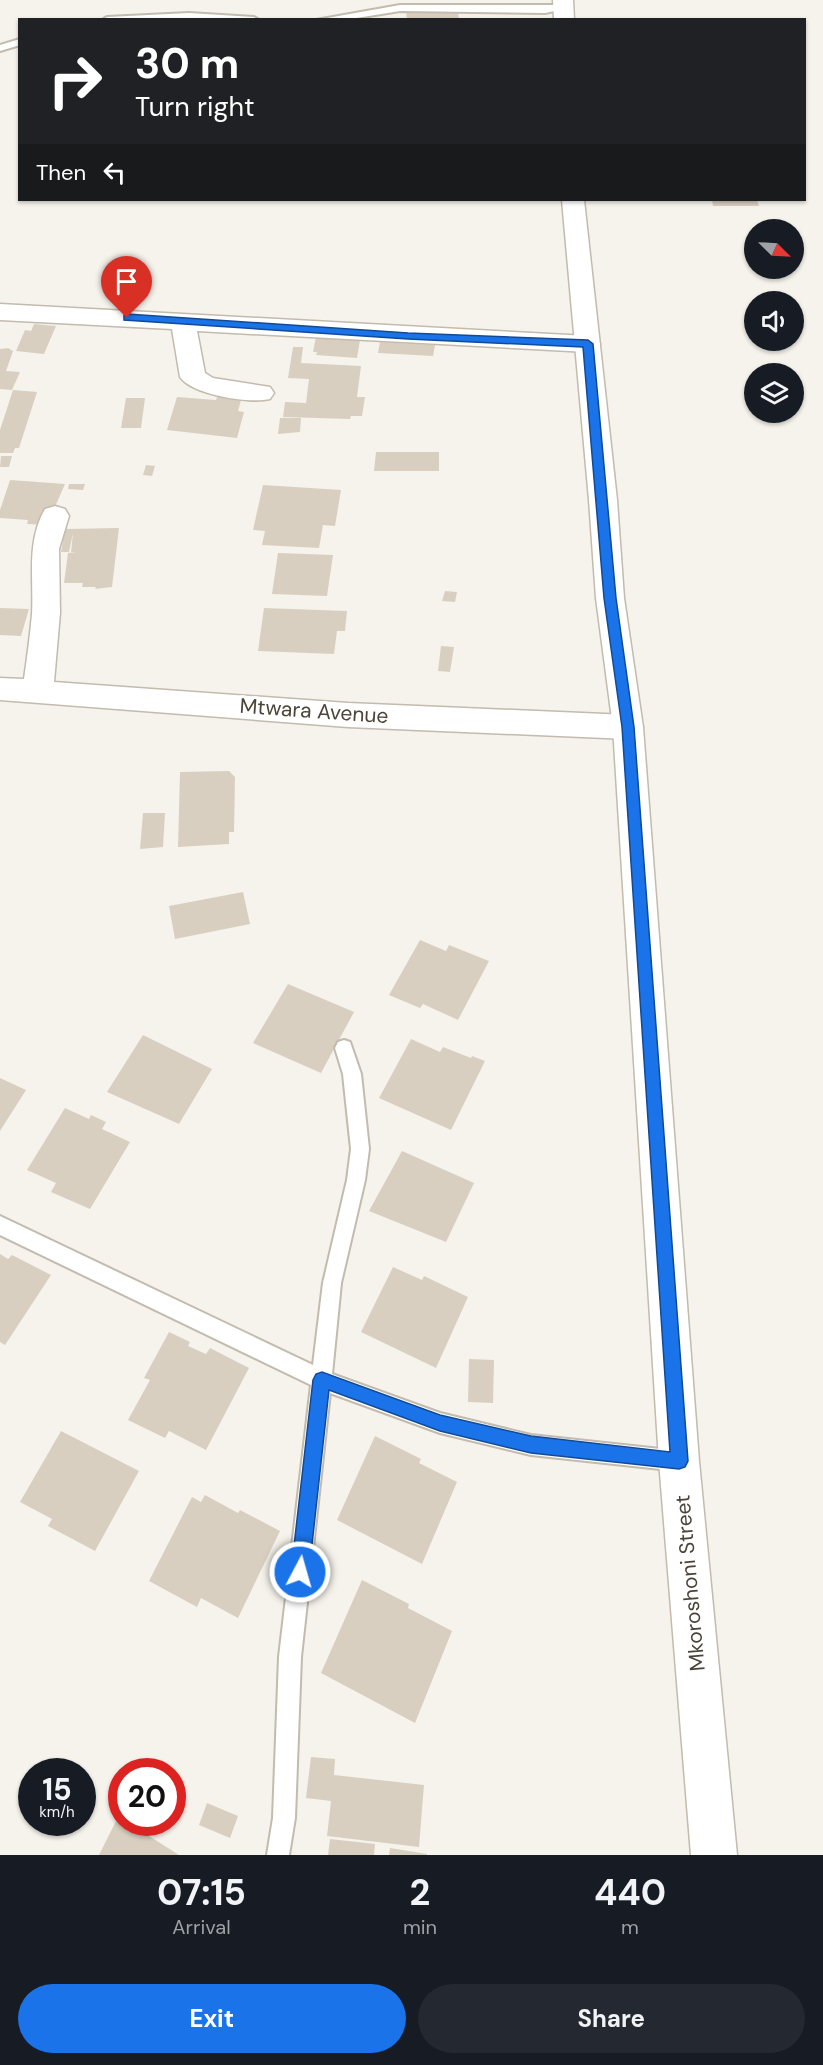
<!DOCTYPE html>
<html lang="en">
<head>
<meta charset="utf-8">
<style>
	:root { --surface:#171b24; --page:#242831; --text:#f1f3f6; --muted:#9ea1a6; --accent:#1a73e8 }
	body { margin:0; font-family:"DM Sans",sans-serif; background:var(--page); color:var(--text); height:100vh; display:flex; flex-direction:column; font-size:22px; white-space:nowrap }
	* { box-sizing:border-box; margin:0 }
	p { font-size:20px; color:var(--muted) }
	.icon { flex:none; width:33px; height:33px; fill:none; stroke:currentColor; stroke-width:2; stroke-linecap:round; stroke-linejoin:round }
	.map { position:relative; height:1855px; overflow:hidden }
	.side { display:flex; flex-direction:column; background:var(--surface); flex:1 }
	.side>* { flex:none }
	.hud { position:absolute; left:18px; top:18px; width:788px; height:183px; border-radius:0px; box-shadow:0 2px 4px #0004; background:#202124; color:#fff; overflow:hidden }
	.needle { width:39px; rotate:114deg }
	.fabs { position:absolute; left:744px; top:219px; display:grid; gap:12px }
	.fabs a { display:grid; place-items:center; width:60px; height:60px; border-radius:50%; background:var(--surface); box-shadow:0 2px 4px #0004; font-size:30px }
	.speed { position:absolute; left:18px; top:1758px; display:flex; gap:12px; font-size:30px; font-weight:700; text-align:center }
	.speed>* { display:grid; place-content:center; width:78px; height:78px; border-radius:50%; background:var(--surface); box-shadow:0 2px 4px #0004; line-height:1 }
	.speed small { font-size:15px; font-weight:400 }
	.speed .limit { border:9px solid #d22; background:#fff; color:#111 }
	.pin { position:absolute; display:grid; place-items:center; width:51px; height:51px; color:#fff; margin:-62px -26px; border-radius:50% 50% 50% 0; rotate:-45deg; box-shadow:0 0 6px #0007 }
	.pin .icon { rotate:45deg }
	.me { position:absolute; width:66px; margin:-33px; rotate:6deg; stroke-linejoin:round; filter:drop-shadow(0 0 4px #0008) }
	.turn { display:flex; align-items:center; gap:21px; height:126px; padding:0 18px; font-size:27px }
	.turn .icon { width:78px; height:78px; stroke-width:2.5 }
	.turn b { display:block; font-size:42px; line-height:51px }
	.then { display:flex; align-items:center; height:57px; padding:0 18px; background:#0003; gap:12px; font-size:22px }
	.eta { display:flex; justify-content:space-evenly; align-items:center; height:102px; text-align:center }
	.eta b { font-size:36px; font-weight:700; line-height:42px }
	.cta { display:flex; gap:12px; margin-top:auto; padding:12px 18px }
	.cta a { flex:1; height:69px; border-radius:36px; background:var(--accent); color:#fff; font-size:24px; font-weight:700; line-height:69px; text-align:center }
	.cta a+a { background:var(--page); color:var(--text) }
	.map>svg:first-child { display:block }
	.building { fill:#d8cfc1 }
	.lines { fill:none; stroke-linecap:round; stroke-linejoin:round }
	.service-casing { stroke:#c2bbae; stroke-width:4 }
	.minor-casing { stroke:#c2bbae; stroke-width:3 }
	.tertiary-casing { stroke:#c2bbae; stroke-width:3 }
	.service { fill:#fff; fill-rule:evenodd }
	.minor { fill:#fff; fill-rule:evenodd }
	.tertiary { fill:#fff; fill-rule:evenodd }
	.route { fill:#1a73e8; stroke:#114b97; stroke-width:1.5 }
	.labels { text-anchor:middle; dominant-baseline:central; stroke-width:6; stroke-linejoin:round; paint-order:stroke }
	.street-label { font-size:21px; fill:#4b4439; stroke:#fff }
</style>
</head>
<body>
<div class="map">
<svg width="823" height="1855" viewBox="0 0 823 1855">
	<rect width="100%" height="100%" fill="#f6f3ec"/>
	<path class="building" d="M406 11H458L459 20H407Z
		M712 200H757L759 206H713Z
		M34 324 56 326 44 354 16 351 25 330 31 331Z
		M316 337 360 340 357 358 316 355 317 352H313Z
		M380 342 435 345 433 356 378 353Z
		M293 347H303L301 363 361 366 357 397H365L362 416H351L350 419 283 417 285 402 306 403 309 379 288 378Z
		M8 348 13 351 6 371 20 372 12 390 0 389V349Z
		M13 390 37 392 19 448H15L13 453H0V430Z
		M219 391 243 393 238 411 244 412 237 438 167 430 177 397 216 400Z
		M126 398H145L141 428H121Z
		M280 418H301L300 432 278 434Z
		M376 452H439V471H374Z
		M1 456H12L9 467H0Z
		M146 465 155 466 152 476 143 475Z
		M10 480 65 484 47 525 27 524 28 520 0 518V510Z
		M69 484H85L83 490 68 489Z
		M263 485 341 490 335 526 323 525 319 548 262 545 265 531 253 530Z
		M119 528 112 587 95 589 96 587H82L83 583H64L68 553 76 552H71L73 533 69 552H61L65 529Z
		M278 553 333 555 327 596 272 594Z
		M445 591 457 592 455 602 442 601Z
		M0 608 29 609 21 636 0 635Z
		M264 608 347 611 345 631H337L334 654 258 651Z
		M441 646 454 647 450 672 438 671Z
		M229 771 235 777 234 832H229V844L178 847 180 772Z
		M143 813H165L163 847 140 849Z
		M243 892 250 924 175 939 169 906Z
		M420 940 446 951 449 945 489 961 458 1020 423 1004 420 1008 389 995Z
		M288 984 354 1012 321 1073 253 1043Z
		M143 1035 212 1069 179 1124 107 1092Z
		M411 1039 440 1052 443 1047 471 1058 472 1056 485 1061 451 1130 379 1098Z
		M0 1078 26 1090 0 1131Z
		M65 1108 89 1119 91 1115 106 1122 102 1129 130 1142 90 1209 51 1192 56 1183 27 1170Z
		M402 1151 474 1183 446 1242 369 1211Z
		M0 1254 8 1259 12 1255 51 1275 5 1345 0 1342Z
		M393 1267 422 1280 424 1276 468 1297 436 1368 361 1332Z
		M169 1332 190 1342 188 1346 206 1354 210 1348 249 1368 206 1450 169 1431 165 1438 128 1420 150 1380 144 1378Z
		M469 1359 494 1360 493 1403 468 1402Z
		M61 1431 139 1471 95 1551 48 1526 52 1519 20 1502Z
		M375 1436 421 1459 419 1463 457 1482 422 1564 337 1520Z
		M205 1495 238 1513 240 1510 280 1531 238 1618 201 1598 197 1607 149 1581 192 1497 201 1502Z
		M362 1580 409 1604 408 1608 452 1631 415 1723 321 1673Z
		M311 1757 335 1759 334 1775 424 1785 419 1847 327 1836 331 1801 306 1798Z
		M207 1803 238 1816 230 1838 199 1825Z
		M118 1817 122 1822H127L179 1855H99Z
		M330 1839 375 1844 374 1855H328Z
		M390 1848 427 1854V1855H389Z"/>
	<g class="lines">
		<g class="service-casing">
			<path id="service" d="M400 5H564L569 8 545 13 400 11 344 20H316Z
				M189 13 254 17 259 20H102L107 17Z
				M20 39V45L0 51V45Z
				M344 1040 350 1042 361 1074 369 1149 365 1180 341 1283 332 1374 440 1413 531 1435 679 1451 686 1454 689 1461 686 1468 679 1471 531 1455 440 1433 330 1393 301 1657 295 1818 289 1855H267L273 1818 279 1657 311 1385 0 1235V1216L313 1365 323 1283 347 1180 351 1149 343 1074 335 1048 338 1042Z"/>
		</g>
		<g class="minor-casing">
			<path id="minor" d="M0 304 588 336 597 338 600 344 597 350 588 352 197 331 205 373 213 378 270 387 274 393 270 399C250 404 192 395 180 377L172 329 0 320Z
				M55 506 65 509 69 516 59 549 60 613 54 682 348 703 628 715 639 719 643 727 639 735 628 739 348 727 0 700V678L24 679C27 658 30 636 32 614 34 578 26 542 45 509Z"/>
		</g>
		<g class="tertiary-casing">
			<path id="tertiary" d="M553 0H573L574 20H554Z
				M562 200H584L617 500 624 598 643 727 699 1461 737 1855H691L659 1461 613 727 596 598 589 500Z"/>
		</g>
		<use href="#service" class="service"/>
		<use href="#minor" class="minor"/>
		<use href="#tertiary" class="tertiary"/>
	</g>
	<path class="route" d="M127 314 408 333 588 340 593 344 616 598 634 727 688 1461 685 1467 679 1469 531 1453 440 1431 329 1390 309 1572 306 1578 300 1581 294 1578 291 1572 313 1380 316 1374 322 1372 440 1415 531 1436 670 1452 622 727 604 598 583 347 408 339 124 320V315Z"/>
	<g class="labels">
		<g class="street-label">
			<text transform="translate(314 711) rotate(4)">Mtwara Avenue</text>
			<text transform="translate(690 1583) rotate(-95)">Mkoroshoni Street</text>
		</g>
	</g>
</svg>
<div class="fabs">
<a><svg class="needle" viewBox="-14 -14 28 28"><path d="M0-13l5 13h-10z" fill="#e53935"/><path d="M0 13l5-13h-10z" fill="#9ea1a6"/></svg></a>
<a><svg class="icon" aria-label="sound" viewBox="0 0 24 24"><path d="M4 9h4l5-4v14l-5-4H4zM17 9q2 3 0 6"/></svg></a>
<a><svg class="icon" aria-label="layers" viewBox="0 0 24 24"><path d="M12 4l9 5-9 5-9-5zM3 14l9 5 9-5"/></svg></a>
</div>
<div class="speed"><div>15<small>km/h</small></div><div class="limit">20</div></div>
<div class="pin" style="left:127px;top:318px;background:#d93025"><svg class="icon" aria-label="arrive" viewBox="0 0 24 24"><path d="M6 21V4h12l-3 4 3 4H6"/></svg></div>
<svg class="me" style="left:300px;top:1572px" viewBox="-20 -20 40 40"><circle r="17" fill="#1a73e8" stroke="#fff" stroke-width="3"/><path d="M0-11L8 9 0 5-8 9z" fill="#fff"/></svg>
<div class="hud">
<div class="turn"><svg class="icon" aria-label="right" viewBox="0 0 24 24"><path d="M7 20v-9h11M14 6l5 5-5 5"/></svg><div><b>30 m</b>Turn right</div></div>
<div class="then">Then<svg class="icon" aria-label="left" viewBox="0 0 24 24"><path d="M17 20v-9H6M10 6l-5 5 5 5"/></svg></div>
</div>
</div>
<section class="side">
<div class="eta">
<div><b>07:15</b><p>Arrival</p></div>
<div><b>2</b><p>min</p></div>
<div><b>440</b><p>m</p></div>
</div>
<div class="cta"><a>Exit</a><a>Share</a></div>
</section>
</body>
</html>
